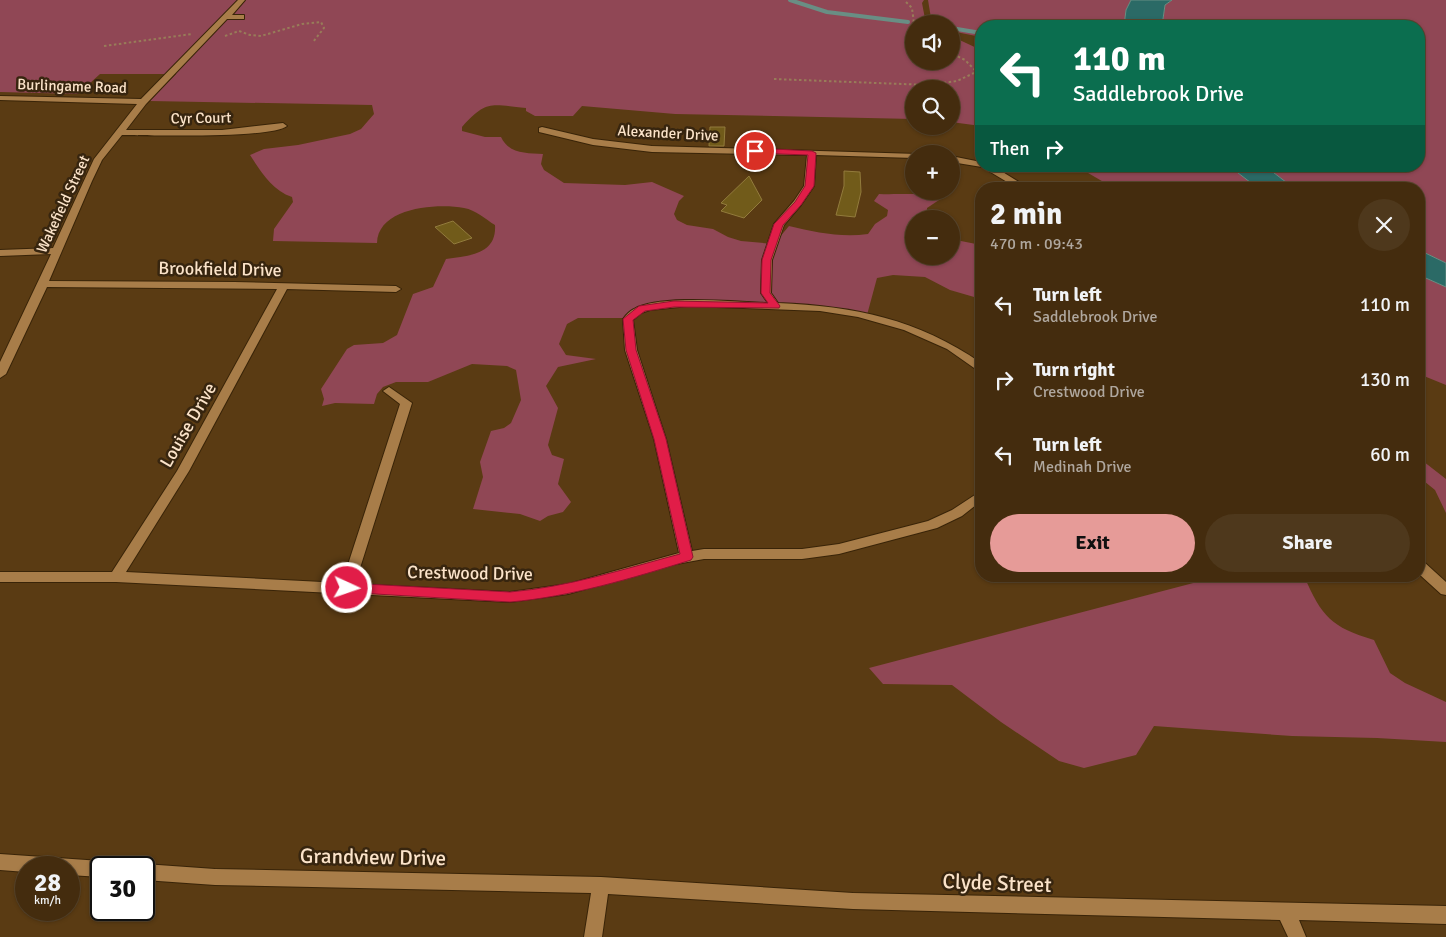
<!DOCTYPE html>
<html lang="en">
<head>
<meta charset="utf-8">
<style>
	:root { --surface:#442c0e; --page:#4e381c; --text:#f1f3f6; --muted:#afa79e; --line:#5c482e; --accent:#e69b98 }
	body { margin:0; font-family:Signika,sans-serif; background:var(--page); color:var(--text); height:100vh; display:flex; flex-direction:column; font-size:19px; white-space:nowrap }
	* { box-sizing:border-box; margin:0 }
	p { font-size:16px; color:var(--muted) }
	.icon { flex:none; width:28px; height:28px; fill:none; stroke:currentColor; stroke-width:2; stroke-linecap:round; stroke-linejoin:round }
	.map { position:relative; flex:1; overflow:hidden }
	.panel { position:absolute; left:975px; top:182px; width:450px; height:400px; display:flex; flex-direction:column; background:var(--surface); border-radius:20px; box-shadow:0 1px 4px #0004,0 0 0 1px var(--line) }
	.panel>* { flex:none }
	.top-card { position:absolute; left:975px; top:20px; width:450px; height:152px; border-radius:20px; box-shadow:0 1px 4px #0004,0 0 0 1px var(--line); background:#0b6e4f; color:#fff; overflow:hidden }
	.buttons { position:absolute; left:905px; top:15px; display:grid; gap:10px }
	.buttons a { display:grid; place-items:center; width:55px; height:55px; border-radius:50%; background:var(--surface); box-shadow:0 1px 4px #0004,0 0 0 1px var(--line); font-size:25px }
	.speed { position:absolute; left:15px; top:856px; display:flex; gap:10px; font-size:25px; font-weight:700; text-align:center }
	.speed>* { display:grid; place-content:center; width:65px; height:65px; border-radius:50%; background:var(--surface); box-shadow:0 1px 4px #0004,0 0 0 1px var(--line); line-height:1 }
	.speed small { font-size:12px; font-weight:400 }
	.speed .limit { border:2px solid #111; border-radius:8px; background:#fff; color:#111 }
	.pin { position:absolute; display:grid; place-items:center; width:42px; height:42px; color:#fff; margin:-21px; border:2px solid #fff; border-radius:50%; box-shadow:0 1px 5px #0007 }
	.me { position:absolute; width:55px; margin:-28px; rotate:93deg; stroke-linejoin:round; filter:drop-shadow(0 0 4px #0008) }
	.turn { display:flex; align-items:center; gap:18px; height:105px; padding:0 15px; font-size:22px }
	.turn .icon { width:65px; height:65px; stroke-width:2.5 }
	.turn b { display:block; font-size:35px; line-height:42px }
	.then { display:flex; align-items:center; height:48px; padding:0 15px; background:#0003; gap:10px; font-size:19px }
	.round { display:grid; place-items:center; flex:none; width:52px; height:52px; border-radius:26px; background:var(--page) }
	.head { display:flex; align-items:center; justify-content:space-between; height:85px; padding:0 15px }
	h1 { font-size:30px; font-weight:700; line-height:38px }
	.primary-button { display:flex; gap:10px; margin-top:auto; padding:10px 15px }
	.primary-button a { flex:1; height:58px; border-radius:30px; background:var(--accent); color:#111; font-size:20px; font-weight:700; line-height:58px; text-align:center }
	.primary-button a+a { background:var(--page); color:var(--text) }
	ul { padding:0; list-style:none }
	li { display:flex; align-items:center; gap:15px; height:75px; padding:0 15px }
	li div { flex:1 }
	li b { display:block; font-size:19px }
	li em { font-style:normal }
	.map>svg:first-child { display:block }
	.green { fill:#904755 }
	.water { fill:#2b6a66; stroke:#698e84 }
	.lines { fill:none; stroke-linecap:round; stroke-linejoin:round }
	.stream { stroke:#698e84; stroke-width:4 }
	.building { fill:#715b1a; stroke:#927b3c }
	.minor-casing { stroke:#392408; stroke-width:2 }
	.path { stroke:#987c59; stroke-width:2; stroke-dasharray:2.5 2.5; stroke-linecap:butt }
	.minor { fill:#a87d49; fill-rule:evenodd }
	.route { fill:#e11d48; stroke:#92132f }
	.labels { text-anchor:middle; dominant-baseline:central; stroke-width:5; stroke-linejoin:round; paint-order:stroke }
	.far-street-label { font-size:15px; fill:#fbe3c9; stroke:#37250f }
	.street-label { font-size:18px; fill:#fbe3c9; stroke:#37250f }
	.near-street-label { font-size:21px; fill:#fbe3c9; stroke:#37250f }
</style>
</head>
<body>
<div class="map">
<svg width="1446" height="937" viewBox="0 0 1446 937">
	<rect width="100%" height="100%" fill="#5a3b13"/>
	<path class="green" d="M0 0H924L922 3 926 24H914V61H951V36L981 50V126L951 122V89H914V119L675 114 582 106 573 116H535L526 111V108C491 105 487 99 462 127V131L485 137H501C509 154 526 153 543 154L541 164 544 170 564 183 625 185 652 182 684 196 679 201 674 214 677 220 687 225 713 229 728 237 741 241 774 244 789 226C815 232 841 238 868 234L875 224 887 216 888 210 874 201 879 194C896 195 928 192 942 198L927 208V219H914V256H951V239L981 245V299L950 290 925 277 893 275 877 278 867 315 823 308 718 303 649 306 626 318H578L567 324 559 344 566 355 596 359 558 367 546 386 558 408 548 445 552 455 564 459 558 484 571 502 563 512 548 516 540 521 520 514 473 509 483 477 480 462 491 431 504 428 511 423 521 400 516 370 507 366 472 364 428 382H396L383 387 377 394 374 404 335 403 322 406 324 399 321 389 347 349 354 345 383 343 397 335 413 294 433 287 446 259C468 256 497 255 495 225 485 219 476 210 464 208 438 203 378 207 377 243L273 241 274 229 293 202 292 197C272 190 261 172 250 155L264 149 298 145 350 134 361 129 374 114 372 105 150 101 176 74H100L78 94 0 92Z
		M928 0H1131L1126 10 1124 26H981V37L951 31V24H932Z
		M1172 0H1446V263L1419 250V189H1295L1265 166H1419V26H1162L1165 5Z
		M1076 166H1229L1259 189H1111L1107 184Z
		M1419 275 1446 287V385L1419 374Z
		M1419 458 1446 479V513L1435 490 1419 477Z
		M1220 576H1304C1322 617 1331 627 1374 640L1390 673 1405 683 1446 702V742L1377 738 1292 736 1154 726 1136 755 1084 768 1059 761 1001 722 952 685 883 684 869 668Z"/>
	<path class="water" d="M1131 0H1172L1165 5 1162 26H1124L1126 10Z
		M1229 166H1265L1295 189H1259Z
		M1419 250 1446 263V287L1419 275Z"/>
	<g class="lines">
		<path class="stream" d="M790 0 827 12 908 22
			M951 28 981 33"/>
	</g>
	<path class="building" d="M710 127H725L724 146H709Z
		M844 171 860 172 861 192 855 217 836 215 844 186Z
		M749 176 762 200 744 218 721 211 727 205 721 203Z
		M453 221 472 238 454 244 435 227Z"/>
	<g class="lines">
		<g class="minor-casing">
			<path id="minor" d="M238 0H245L232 15H244V19H227L146 104 126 130H222L283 123 287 126C270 139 149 135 122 135L102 160 92 181 49 281 234 282 396 286 401 289 396 292 287 289 189 471 126 572 342 583 400 404 383 391 389 387 412 403 355 584 510 592 568 584 679 553 654 439 625 350 623 319C626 315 630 311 634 309 660 294 736 302 768 303L761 293 762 260 774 224 794 201 804 186 807 155 652 152 593 145 539 132V128L542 127 593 139 652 146 918 154H914V158L816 155 814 186 801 205 784 225 772 260 771 293 778 303C854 306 918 319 981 363V371L977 370 947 349 904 330 858 317 820 311 689 306 650 310 641 313 633 320 637 350 666 439 692 551 704 549H802L839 544 928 521 952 510 981 491V501L962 516 937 528 839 554 802 559H704L671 565 568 594 510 602 116 582H0V572H112L177 471 277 289 47 287 6 374 0 378V362L51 254 0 256V250L53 248 94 159 137 104 0 100V96L141 99Z
				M951 156 981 162V166H993L1030 189H1019L982 167 951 162Z
				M1419 561 1424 562 1446 582V595L1441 594 1419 574Z
				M0 854 101 861 107 863 109 868H101V877L69 875V868H26V872L0 870Z
				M144 864 215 869 601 877 853 893 1446 906V924L1299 920 1306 937H1288L1280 920 853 909 608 894 602 937H584L591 893 215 885 144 880V868H137Z"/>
		</g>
		<path class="path" d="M906 2 912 8 914 24
			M225 36 239 31 250 35 261 36 302 24 321 22 324 28 313 42
			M104 46 192 34
			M774 79 928 85 957 81 974 73 975 70 965 60 951 53"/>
		<use href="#minor" class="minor"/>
	</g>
	<path class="route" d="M755 148 812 151 816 153 814 186 801 205 783 225 771 260 770 293 780 306 779 308 674 307 645 311 633 320 636 350 666 439 693 557 691 560C633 578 570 597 510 602L342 592 340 588 342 585 347 583 510 592C568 587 624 569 680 554L654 439 626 350 623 319 639 306 674 301 768 303 761 293 762 260 774 224 795 202 805 186 808 155 752 153V149Z"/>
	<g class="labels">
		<g class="far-street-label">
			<text transform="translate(72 86) rotate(2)">Burlingame Road</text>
			<text transform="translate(201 118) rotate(-1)">Cyr Court</text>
			<text transform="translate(668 133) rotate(3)">Alexander Drive</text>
			<text transform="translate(63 204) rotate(-65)">Wakefield Street</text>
		</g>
		<g class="street-label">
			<text transform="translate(220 269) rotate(1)">Brookfield Drive</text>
			<text transform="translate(188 425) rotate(-60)">Louise Drive</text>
			<text transform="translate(470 573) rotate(1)">Crestwood Drive</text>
		</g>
		<g class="near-street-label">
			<text transform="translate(373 857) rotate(1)">Grandview Drive</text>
			<text transform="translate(997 883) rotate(2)">Clyde Street</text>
		</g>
	</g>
</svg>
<div class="buttons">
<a><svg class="icon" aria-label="sound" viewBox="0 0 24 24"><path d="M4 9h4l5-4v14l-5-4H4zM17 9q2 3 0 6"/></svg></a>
<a><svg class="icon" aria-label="search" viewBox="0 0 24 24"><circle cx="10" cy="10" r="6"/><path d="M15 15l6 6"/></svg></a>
<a>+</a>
<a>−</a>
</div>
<div class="speed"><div>28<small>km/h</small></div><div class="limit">30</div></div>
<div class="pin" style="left:755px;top:151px;background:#d93025"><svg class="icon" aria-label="arrive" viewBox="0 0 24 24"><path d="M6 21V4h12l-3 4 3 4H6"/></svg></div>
<svg class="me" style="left:347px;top:588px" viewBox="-20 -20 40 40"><circle r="17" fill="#e11d48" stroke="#fff" stroke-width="3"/><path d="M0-11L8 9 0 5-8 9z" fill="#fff"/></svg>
<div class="top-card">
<div class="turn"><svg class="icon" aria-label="left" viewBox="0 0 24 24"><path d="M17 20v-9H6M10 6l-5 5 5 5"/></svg><div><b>110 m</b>Saddlebrook Drive</div></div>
<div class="then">Then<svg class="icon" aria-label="right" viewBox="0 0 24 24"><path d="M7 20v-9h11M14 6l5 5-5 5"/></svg></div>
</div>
<section class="panel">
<div class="head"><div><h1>2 min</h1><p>470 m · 09:43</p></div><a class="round"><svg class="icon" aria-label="close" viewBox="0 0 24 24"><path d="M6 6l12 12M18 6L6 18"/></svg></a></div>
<ul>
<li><svg class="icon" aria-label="left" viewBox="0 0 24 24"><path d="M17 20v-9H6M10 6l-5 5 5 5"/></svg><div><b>Turn left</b><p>Saddlebrook Drive</p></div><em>110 m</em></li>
<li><svg class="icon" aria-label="right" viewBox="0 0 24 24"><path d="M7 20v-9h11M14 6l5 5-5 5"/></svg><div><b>Turn right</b><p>Crestwood Drive</p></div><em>130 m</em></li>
<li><svg class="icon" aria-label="left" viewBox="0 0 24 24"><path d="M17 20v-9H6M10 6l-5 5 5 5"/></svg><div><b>Turn left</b><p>Medinah Drive</p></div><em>60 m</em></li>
</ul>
<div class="primary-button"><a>Exit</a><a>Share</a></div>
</section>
</div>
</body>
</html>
